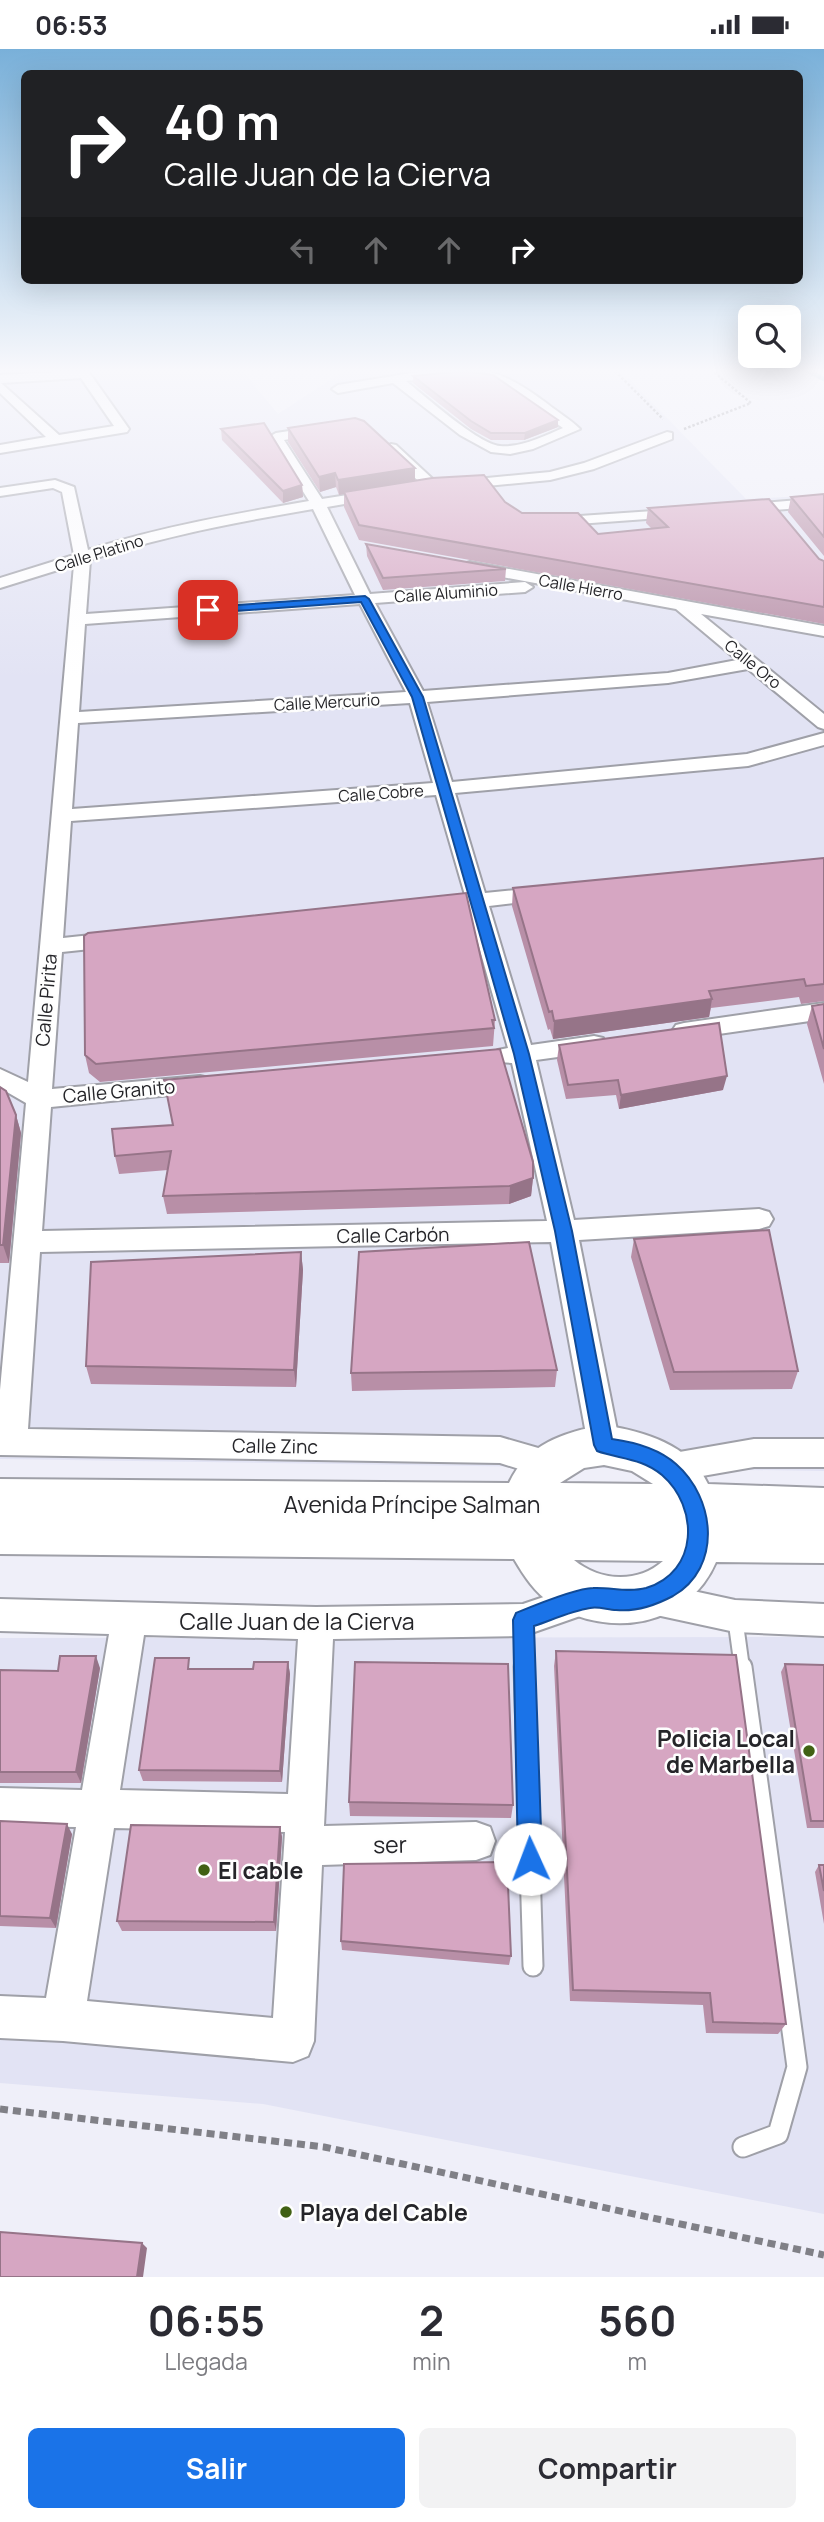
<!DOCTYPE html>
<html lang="es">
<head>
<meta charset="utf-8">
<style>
	:root { --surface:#fff; --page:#f2f2f3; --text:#2b2b33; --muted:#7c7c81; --accent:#1a73e8 }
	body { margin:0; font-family:Manrope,sans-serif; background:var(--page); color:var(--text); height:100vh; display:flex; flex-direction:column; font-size:26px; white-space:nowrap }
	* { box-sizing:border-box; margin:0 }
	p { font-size:23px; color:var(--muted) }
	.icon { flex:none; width:38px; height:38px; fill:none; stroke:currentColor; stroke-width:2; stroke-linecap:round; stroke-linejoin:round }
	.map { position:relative; height:2228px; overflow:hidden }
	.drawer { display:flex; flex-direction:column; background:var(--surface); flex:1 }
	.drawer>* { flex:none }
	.guide { position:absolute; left:21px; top:21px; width:782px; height:214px; border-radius:10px; box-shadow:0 7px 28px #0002; background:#202124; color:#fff; overflow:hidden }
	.controls { position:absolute; left:738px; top:256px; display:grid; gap:14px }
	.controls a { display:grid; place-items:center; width:63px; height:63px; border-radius:10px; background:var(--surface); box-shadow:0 7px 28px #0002; font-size:35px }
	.pin { position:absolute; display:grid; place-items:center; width:60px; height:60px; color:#fff; margin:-30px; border-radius:14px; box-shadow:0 4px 10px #0006 }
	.me { position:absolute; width:77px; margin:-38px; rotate:358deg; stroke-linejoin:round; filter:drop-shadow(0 0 5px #0008) }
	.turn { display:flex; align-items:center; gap:24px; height:147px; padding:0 28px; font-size:32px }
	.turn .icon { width:91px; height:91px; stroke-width:2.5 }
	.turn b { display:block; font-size:49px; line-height:60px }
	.lanes { display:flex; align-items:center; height:66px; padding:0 28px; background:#0003; justify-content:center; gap:35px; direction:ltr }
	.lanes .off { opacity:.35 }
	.eta { display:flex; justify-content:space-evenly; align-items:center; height:119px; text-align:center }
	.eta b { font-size:42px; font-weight:700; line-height:49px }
	.action { display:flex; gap:14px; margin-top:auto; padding:14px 28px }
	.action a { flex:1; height:80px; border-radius:10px; background:var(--accent); color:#fff; font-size:28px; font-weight:700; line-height:80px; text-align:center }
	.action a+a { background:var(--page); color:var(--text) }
	.status { display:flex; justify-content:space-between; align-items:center; height:49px; padding:0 35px; background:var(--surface); direction:ltr }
	.status svg { height:19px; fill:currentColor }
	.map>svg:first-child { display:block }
	.built { fill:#e2e3f4 }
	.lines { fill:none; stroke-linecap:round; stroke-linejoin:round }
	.stream { stroke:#73abc2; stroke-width:4.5 }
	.lane-far1-casing { stroke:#9fa0a8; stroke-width:18 }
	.lane-casing { stroke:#9fa0a8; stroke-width:23 }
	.street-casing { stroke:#9fa0a8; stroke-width:4 }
	.primary-casing { stroke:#9fa0a8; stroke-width:4 }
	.path-far1 { stroke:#808087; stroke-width:2.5; stroke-dasharray:2.5 2; stroke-linecap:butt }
	.path { stroke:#808087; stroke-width:7; stroke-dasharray:8 5; stroke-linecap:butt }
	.lane-far1 { stroke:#fff; stroke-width:14 }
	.lane { stroke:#fff; stroke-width:19 }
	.street { fill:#fff; fill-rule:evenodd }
	.primary { fill:#fff; fill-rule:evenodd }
	.wall { fill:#b88fa7 }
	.shaded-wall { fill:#967488 }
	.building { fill:#d6a6c2; stroke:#967488; stroke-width:2 }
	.route { fill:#1a73e8; stroke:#114b97; stroke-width:2 }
	.poi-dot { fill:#416114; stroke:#fefefe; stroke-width:2.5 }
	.labels { text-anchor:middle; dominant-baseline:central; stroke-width:5; stroke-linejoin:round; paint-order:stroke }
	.far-street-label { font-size:16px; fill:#252529; stroke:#fefefe }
	.street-label { font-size:19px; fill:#252529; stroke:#fefefe }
	.near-street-label { font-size:23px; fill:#252529; stroke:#fefefe }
	.near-poi-label { font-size:23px; font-weight:bold; fill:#252529; stroke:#fefefe; text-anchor:start }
</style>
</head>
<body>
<div class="status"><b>06:53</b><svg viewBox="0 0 49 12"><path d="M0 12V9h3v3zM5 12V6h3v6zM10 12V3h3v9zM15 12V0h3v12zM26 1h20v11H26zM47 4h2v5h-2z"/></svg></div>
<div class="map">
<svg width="824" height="2228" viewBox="0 0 824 2228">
	<rect width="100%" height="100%" fill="#efeff9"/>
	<path class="built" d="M111 319H240L278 365 342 323 367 319H487L507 325 567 319H618L746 450 824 446V1422L0 1410V325Z
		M824 1588V2165L263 2055 0 2034V1589Z"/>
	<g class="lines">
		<path class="stream" d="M802 319 824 330"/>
		<g class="lane-far1-casing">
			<path id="lane-far1" d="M735 1568 742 1619
				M523 1571 524 1619"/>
		</g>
		<g class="lane-casing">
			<path id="lane" d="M524 1618 533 1917
				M742 1618 797 2018 778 2085 743 2098"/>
		</g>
		<g class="street-casing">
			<path id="street" d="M74 319H86L129 380 127 383 0 404V396L46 388 0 344V326L76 322ZM81 329 114 377 59 386 1 334Z
				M443 319C490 317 512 328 549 356 559 364 571 371 580 380L533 400 510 405 491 403 460 386 393 334 338 344 332 340 338 336ZM464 326 494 331 563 379C544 387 521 399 500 397 478 395 425 347 406 332Z
				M322 377 329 381 327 384 284 391 322 450 379 441 386 445 379 449 327 458 370 545 525 533 533 538 525 543 375 554 423 642 668 624 737 611 676 560 464 521 462 518 464 515 470 513 824 577V587L701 565 824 665V680L818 678 748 620 668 634 427 653 452 733 747 705 824 684V696L748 717 455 744 485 844 547 838 555 839 558 844 555 849 547 850 489 857 531 996 594 987 603 989 606 995 603 1001 594 1003 536 1011 574 1171 759 1160 769 1163 773 1170 769 1177 759 1180 579 1191 620 1396 615 1405 604 1409 593 1405 588 1396 551 1193 40 1203 28 1380 500 1388 559 1405 564 1415 559 1425 548 1429 500 1414 0 1406V1341L26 1054 0 1039V1020L28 1033 74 516 0 539V529L74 506 62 443 53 439 0 447V439L55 431 74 438 88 501C161 478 234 465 309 452L269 388 276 384ZM313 460 355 546 86 565 90 511C163 487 237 473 313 460ZM360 555 406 643 79 663 85 575ZM410 654 433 734 72 760 78 674ZM436 746 465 846 455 848 452 853 455 858 468 859 508 999 498 1001 495 1007 498 1013 512 1014 547 1172 42 1182 51 1058 200 1043 209 1041 212 1035 209 1029 200 1027 52 1040 62 903 119 897 127 895 130 890 127 885 119 883 63 889 71 772Z
				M667 383 672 384V390L594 420 550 431 456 440 449 436 456 432 550 423 584 414Z
				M391 395 396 396 437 434V440H427L386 402 384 399Z
				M824 449V457L739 464 732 460 739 456Z
				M683 460 688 461 690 464 688 467 550 477 543 473 550 469Z
				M824 954V970L684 990 676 988 672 982 676 976 684 974Z
				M754 1390H824V1418H754L668 1433 657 1429 652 1419 657 1409 668 1405Z
				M591 1532 603 1537 608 1548 603 1559 523 1587 333 1590 324 1777 476 1773 490 1778 495 1792 490 1806 476 1811 322 1816 314 1992 308 2007 293 2013 63 1992 0 1989V1947L46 1949 76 1778 0 1777V1739L82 1741 109 1585 0 1582V1550L316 1558 523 1555ZM144 1586 298 1590 288 1745 120 1741ZM114 1779 285 1783 273 1969 87 1952Z
				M647 1532 735 1551 824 1555V1587L735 1583 647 1564 635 1559 630 1548 635 1537Z"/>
		</g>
		<g class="primary-casing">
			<path id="primary" d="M604 1376C645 1383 689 1395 708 1435L824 1439V1514L716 1513C688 1578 610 1590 552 1555 535 1544 524 1527 514 1510L0 1505V1430L509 1434C527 1395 564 1383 604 1376ZM604 1416 632 1422 653 1435 560 1434 584 1419ZM574 1511 663 1512C637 1535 600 1532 574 1511Z"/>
		</g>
		<path class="path-far1" d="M612 319 663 370
			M684 380 751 354 709 319"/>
		<path class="path" d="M0 2060 324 2098 824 2206"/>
		<use href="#lane-far1" class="lane-far1"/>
		<use href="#lane" class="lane"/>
		<use href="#street" class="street"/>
		<use href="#primary" class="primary"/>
	</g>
	<path class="wall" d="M413 327 558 371V378L524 391H491L471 380 413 334Z
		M288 379 415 432 505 453 522 464 598 485 652 480 646 474 648 459 819 510 824 512V575L359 491 344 458V445L339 446 336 438 320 443 288 393Z
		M221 380 302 436 303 448 283 454 222 391Z
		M824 445V507L788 463 791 448Z
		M366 495 506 520 505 532 383 541 367 507Z
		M824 809V952L801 955 799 948 711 959 709 968 553 990 550 980 548 981 512 857 513 839Z
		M824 955V1035L807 975 812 957Z
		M495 971 493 997 100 1033 89 1024 85 1006Z
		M559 996 723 1041 619 1060 616 1046 566 1050 557 1011Z
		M0 1038 16 1066 21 1084 9 1214H0Z
		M112 1080 533 1129 531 1147 509 1155 167 1165 163 1147 168 1121 119 1125 115 1107Z
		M634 1190 798 1322 792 1340 670 1341 631 1208Z
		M301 1203 303 1221 296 1338 91 1335 86 1317Z
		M557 1321 555 1338 352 1342 351 1324Z
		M556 1602 786 1975 778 1985 706 1984 703 1956 570 1952 554 1617Z
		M288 1613 290 1625 282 1733 143 1732 139 1721 192 1620H253Z
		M785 1615 824 1616V1779H807L781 1623Z
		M100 1619 81 1734H0V1621L58 1622Z
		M349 1753 513 1756 511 1769 350 1767Z
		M0 1772 72 1785 56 1879 0 1877Z
		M280 1778 282 1788 276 1882H122L117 1872Z
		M819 1816H824V1875L815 1823Z
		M341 1892 511 1907 509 1916 342 1901Z"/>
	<path class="shaded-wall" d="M558 371V378L524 391 525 384Z
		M415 419V433L339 446 338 431Z
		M335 424 336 438 320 443 319 428Z
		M302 436 303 448 283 454V442Z
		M712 950 709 968 553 990 554 972Z
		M727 1027 723 1041 619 1060 621 1046Z
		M16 1066 21 1084 9 1214 3 1196Z
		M533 1129 531 1147 509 1155 510 1137Z
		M301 1203 303 1221 296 1338 294 1321Z
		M96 1607 100 1619 81 1734 76 1723Z
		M288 1613 290 1625 282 1733 280 1722Z
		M67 1775 72 1785 56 1879 50 1869Z
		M280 1778 282 1788 276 1882 274 1873Z
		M142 2194 147 2199 143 2228H137Z"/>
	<path class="building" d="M464 322 493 326 558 371 525 384H491L471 372 413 327Z
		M355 369 364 372 415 419 338 431 335 424 319 428 288 379Z
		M264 374 302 436 283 442 221 380Z
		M484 426 505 453 522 464H578L598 485 668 478 648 459 769 450 819 510 824 512V558L359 476 344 443 432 429Z
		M824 445V488L791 448Z
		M366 495 506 520 383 529Z
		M824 809V935L806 937 804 930 709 942 712 950 554 972 552 962 549 963 513 839Z
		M466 844 495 971H492L494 979 96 1015 85 1006 84 887 88 884Z
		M824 955V1000L812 957Z
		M719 974 727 1027 621 1046 618 1031 568 1036 559 996Z
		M500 1000 533 1113V1129L510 1137 163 1147 171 1102 115 1107 112 1080 173 1076 164 1031Z
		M0 1038 6 1042 16 1066 3 1196H0Z
		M769 1181 798 1322 674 1323 634 1190Z
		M529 1193 557 1321 351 1324 359 1203Z
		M301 1203 294 1321 86 1317 91 1213Z
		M556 1602 736 1606 786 1975 713 1973 710 1944 573 1941Z
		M60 1607H96L76 1723H0V1621L58 1622Z
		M155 1609H189L188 1620H253L254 1613H288L280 1722 139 1721Z
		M355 1613 508 1615 513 1756 349 1753Z
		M785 1615 824 1616V1772H811Z
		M0 1772 67 1775 50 1869 0 1867Z
		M131 1776 280 1778 274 1873 117 1872Z
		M507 1813 511 1907 341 1892 344 1815Z
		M819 1816H824V1842Z
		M0 2183 142 2194 137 2228H0Z"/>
	<linearGradient id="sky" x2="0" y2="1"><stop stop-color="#79b0d9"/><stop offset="0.51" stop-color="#f8f8fc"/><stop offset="1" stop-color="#f8f8fc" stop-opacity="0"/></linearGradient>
	<rect width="824" height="631" fill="url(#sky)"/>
	<path class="route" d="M365 547 369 550 423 648 529 1005 572 1182 612 1390C634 1393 658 1399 676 1415 715 1449 723 1518 673 1547 656 1556 635 1563 616 1561 608 1561 598 1557 590 1559 571 1562 552 1571 534 1577L542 1810 538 1819 530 1822 522 1819 518 1810 513 1571 516 1564C533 1557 576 1539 593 1539 611 1538 628 1544 646 1539 699 1523 699 1458 662 1426 642 1409 619 1410 597 1402L594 1396 555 1182 514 1005 412 648 361 553 208 564 203 561 208 558Z"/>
	<g class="poi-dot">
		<circle cx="809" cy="1702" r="7"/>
		<circle cx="204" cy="1821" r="7"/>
		<circle cx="286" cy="2163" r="7"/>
	</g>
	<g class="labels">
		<g class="far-street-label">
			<text transform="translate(99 504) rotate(-17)">Calle Platino</text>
			<text transform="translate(581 538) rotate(10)">Calle Hierro</text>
			<text transform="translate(446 544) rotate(-4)">Calle Aluminio</text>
			<text transform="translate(753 615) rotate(39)">Calle Oro</text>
			<text transform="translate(327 653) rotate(-3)">Calle Mercurio</text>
			<text transform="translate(381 744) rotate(-4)">Calle Cobre</text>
		</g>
		<g class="street-label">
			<text transform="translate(46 951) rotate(-85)">Calle Pirita</text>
			<text transform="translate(119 1042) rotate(-5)">Calle Granito</text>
			<text transform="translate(393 1186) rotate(-1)">Calle Carbón</text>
			<text transform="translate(275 1397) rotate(1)">Calle Zinc</text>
		</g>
		<g class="near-street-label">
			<text x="412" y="1455">Avenida Príncipe Salman</text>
			<text x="297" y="1572">Calle Juan de la Cierva</text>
			<text transform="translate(390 1795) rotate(-1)">ser</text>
		</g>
		<g class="near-poi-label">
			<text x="795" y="1689" text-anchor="end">Policia Local<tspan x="795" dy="26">de Marbella</tspan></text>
			<text x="218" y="1821">El cable</text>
			<text x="300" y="2163">Playa del Cable</text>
		</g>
	</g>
</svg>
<div class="controls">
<a><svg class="icon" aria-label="search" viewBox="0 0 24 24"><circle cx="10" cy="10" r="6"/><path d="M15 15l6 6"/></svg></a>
</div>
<div class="pin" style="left:208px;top:561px;background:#d93025"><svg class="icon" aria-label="arrive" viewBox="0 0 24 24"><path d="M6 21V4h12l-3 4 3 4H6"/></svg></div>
<svg class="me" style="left:530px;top:1810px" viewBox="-20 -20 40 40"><circle r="19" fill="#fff"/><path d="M0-13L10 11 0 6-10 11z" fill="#1a73e8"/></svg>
<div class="guide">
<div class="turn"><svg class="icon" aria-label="right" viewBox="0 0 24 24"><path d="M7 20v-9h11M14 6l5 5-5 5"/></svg><div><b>40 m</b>Calle Juan de la Cierva</div></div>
<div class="lanes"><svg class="icon off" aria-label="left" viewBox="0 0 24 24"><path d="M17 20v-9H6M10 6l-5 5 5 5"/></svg><svg class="icon off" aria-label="ahead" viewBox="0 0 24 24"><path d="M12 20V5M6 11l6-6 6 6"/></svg><svg class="icon off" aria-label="ahead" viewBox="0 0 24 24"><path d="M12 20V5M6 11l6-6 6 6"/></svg><svg class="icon" aria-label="right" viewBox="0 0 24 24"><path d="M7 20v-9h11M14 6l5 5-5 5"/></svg></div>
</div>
</div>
<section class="drawer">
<div class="eta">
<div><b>06:55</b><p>Llegada</p></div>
<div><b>2</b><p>min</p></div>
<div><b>560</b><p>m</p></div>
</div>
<div class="action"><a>Salir</a><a>Compartir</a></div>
</section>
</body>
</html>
